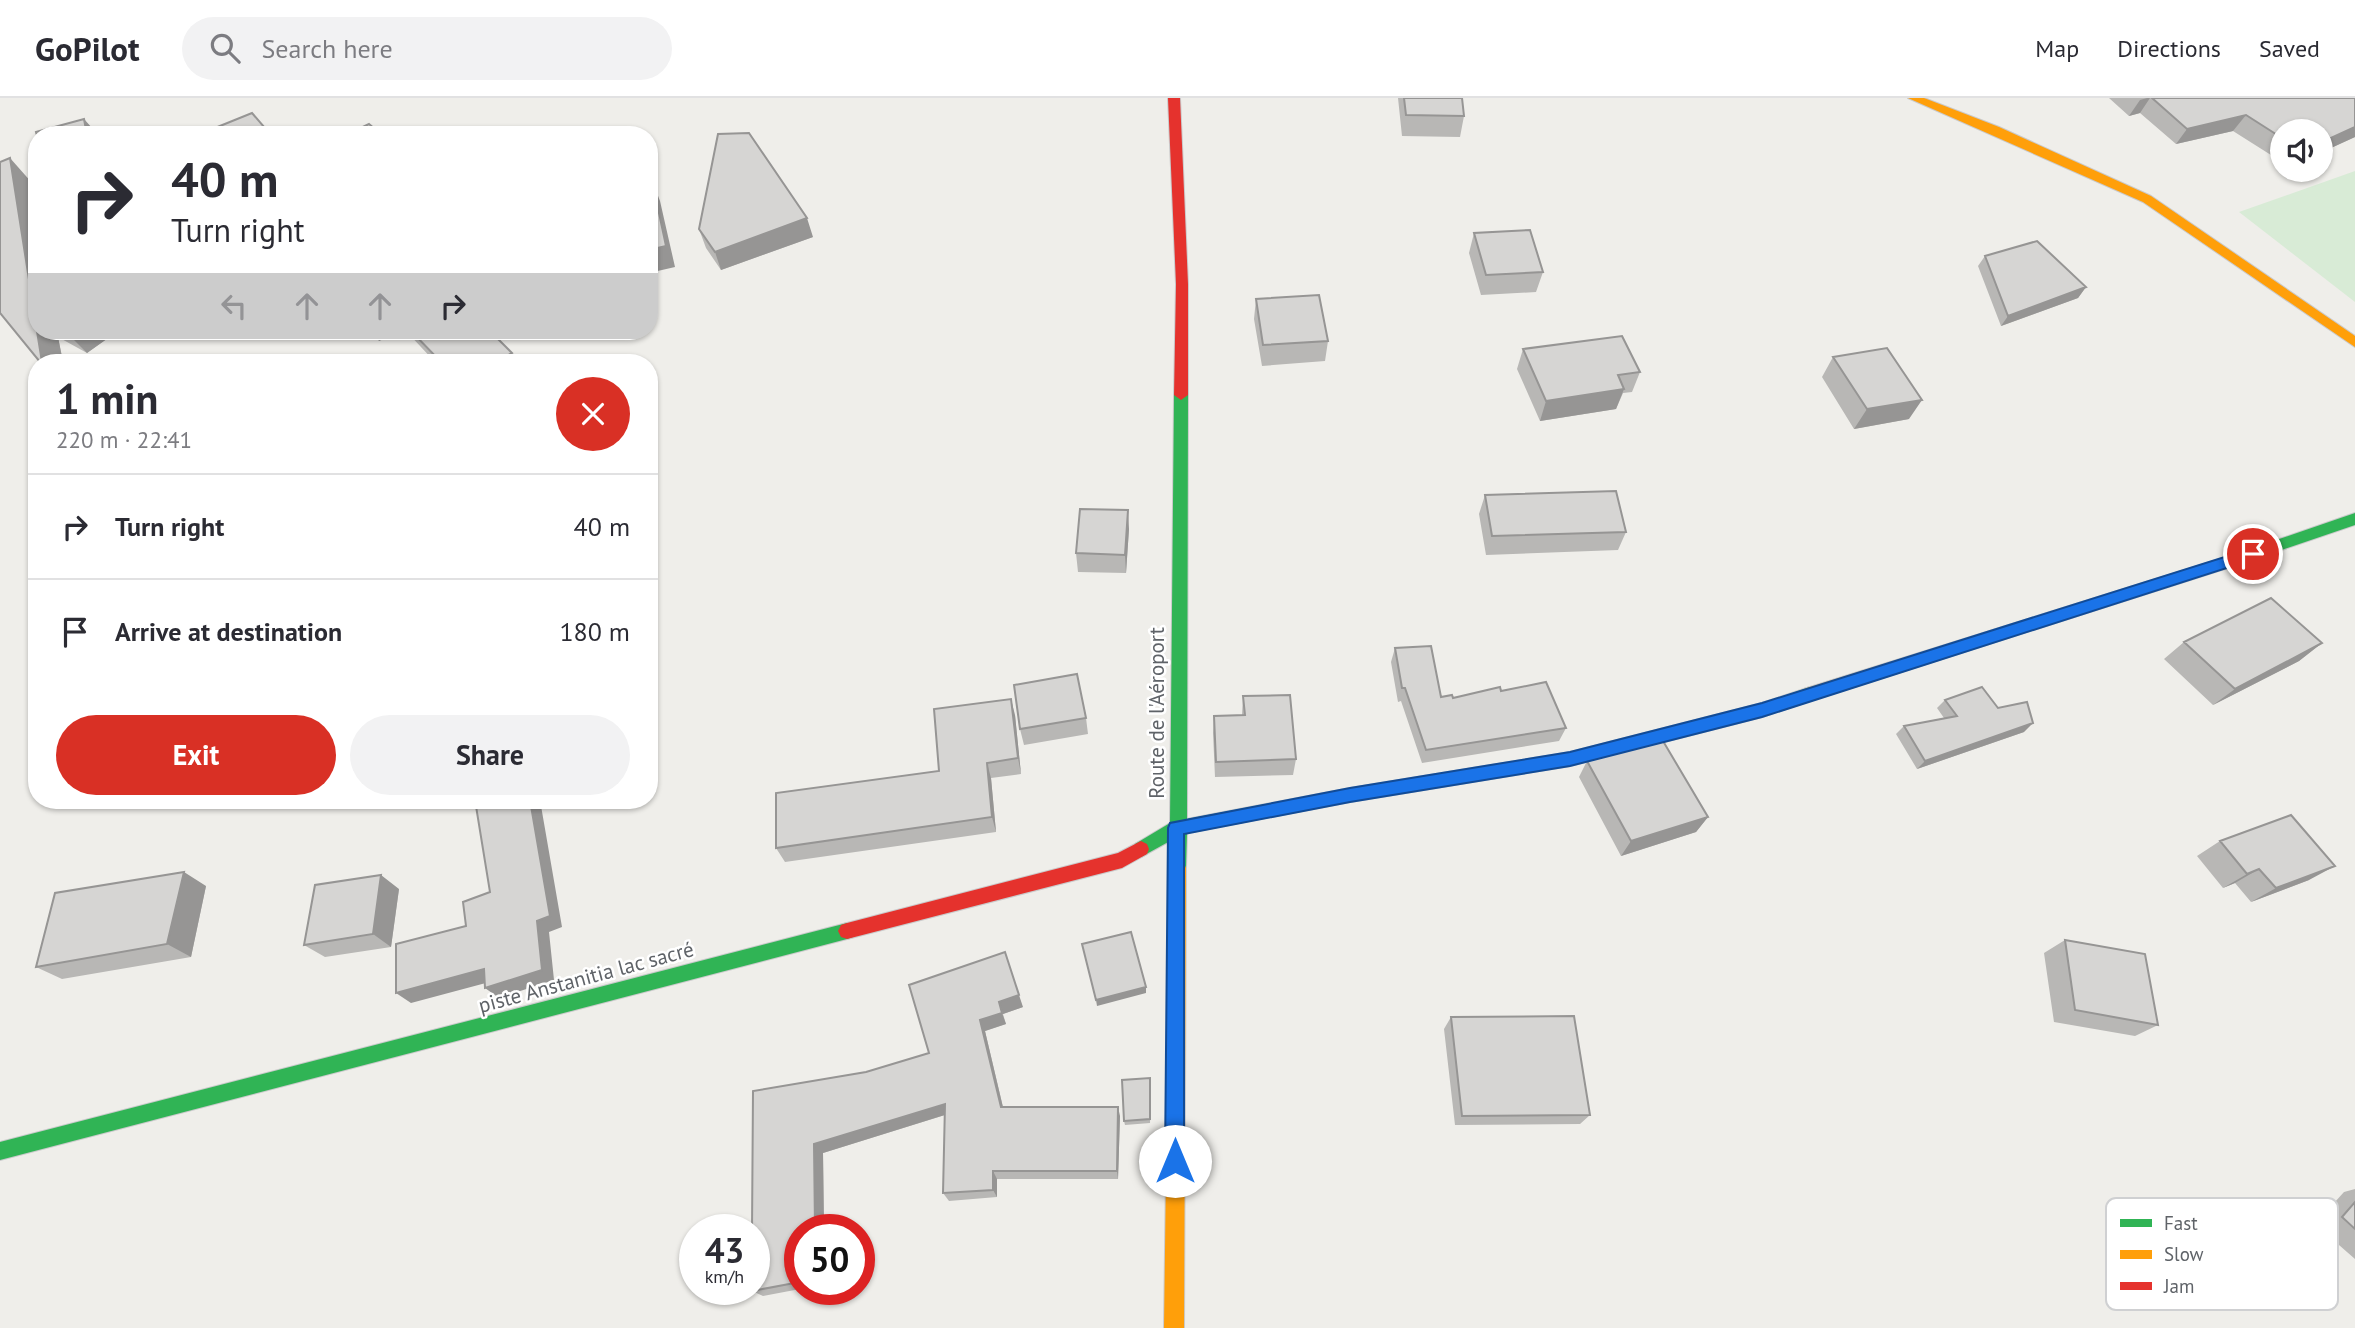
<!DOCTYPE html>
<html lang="en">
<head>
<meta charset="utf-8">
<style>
	:root { --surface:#fff; --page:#f2f2f3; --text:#2b2b33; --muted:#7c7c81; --line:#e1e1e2; --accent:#d93025 }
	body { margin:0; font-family:"PT Sans",sans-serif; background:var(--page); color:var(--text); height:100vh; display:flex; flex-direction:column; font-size:26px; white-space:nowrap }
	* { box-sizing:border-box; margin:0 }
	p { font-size:23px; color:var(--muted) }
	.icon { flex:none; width:38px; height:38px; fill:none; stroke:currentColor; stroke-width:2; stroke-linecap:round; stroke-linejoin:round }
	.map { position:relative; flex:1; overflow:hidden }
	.details { position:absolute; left:28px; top:256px; width:630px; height:455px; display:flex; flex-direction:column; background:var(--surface); border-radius:28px; box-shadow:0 2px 5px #0004 }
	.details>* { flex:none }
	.hud { position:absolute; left:28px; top:28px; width:630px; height:214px; border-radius:28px; box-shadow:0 2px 5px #0004; background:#fff; color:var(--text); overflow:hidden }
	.tools { position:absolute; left:2270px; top:21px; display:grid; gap:14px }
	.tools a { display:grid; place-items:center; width:63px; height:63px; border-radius:50%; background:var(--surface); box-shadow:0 2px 5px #0004; font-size:35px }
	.speed { position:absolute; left:679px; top:1116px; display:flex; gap:14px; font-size:35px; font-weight:700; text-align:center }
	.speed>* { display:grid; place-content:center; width:91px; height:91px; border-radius:50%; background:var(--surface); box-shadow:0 2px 5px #0004; line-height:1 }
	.speed small { font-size:18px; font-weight:400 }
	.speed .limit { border:10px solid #d22; background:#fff; color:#111 }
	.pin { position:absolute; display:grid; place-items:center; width:60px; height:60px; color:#fff; margin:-30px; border:4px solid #fff; border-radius:50%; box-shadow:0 2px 7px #0007 }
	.me { position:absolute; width:77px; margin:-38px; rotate:0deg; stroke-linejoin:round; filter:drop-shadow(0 0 5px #0008) }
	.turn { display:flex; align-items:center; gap:24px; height:147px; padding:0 28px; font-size:32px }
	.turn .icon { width:91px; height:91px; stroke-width:2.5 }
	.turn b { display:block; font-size:49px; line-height:60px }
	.lanes { display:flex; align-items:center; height:66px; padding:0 28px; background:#0003; justify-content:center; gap:35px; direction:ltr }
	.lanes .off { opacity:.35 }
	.round { display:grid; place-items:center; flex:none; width:74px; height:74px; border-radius:37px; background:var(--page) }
	.headline { display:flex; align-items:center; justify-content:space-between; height:119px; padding:0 28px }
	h1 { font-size:42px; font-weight:700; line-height:52px }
	.cta { display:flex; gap:14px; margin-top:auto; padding:14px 28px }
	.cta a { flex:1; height:80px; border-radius:42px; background:var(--accent); color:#fff; font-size:28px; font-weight:700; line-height:80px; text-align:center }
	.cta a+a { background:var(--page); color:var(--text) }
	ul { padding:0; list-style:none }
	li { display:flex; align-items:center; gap:21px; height:105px; padding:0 28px; border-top:2px solid var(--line) }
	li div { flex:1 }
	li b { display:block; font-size:26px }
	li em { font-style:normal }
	header { display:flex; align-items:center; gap:42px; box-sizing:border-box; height:98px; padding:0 35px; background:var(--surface); border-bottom:2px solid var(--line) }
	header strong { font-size:33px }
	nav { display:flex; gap:38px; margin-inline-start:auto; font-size:24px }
	.search { width:490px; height:63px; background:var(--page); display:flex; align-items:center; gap:18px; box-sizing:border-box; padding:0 24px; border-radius:38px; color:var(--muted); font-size:26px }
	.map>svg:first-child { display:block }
	.green { fill:#d8ebd6 }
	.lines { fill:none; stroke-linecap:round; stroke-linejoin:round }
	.fast-casing { stroke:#cacacb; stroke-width:2 }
	.slow-casing { stroke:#cacacb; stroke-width:2 }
	.jam-casing { stroke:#cacacb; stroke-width:2 }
	.fast { fill:#30b455; fill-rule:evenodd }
	.slow { fill:#ff9f0a; fill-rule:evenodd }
	.jam { fill:#e5322d; fill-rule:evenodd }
	.wall { fill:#b8b7b5 }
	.shaded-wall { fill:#969594 }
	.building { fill:#d6d5d3; stroke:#969594; stroke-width:2 }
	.route { fill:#1a73e8; stroke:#114b97; stroke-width:2 }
	.labels { text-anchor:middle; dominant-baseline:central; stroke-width:5; stroke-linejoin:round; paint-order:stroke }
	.street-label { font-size:21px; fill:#5f6368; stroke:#fff }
	.key { fill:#fff; stroke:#cfd0d2; stroke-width:2 }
	.key-label { font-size:19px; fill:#5f6368 }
</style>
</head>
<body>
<header>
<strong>GoPilot</strong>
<div class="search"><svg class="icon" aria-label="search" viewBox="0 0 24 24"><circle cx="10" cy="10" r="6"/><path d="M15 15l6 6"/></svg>Search here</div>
<nav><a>Map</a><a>Directions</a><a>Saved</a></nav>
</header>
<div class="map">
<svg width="2355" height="1230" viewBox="0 0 2355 1230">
	<rect width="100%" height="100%" fill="#efeeea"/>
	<path class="green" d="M2355 73V204L2239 114Z"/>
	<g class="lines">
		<g class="fast-casing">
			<path id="fast" d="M1181 292 1188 297 1187 721 1350 690 1570 654 1762 605 1810 589 1816 591 1818 596 1816 601 1762 619 1570 668 1350 704 1187 735 1186 770 1184 775 1178 778 1172 775 1170 770V743L1141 759 1135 756 1133 751 1135 746 1170 725 1174 297Z
				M2355 415V427L2226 471 2219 465 2221 461Z
				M847 825 853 827 856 833 853 839 847 841 0 1062V1044Z"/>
		</g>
		<g class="slow-casing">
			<path id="slow" d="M1908 0H1924L1999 29 2151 98 2355 238V249L2143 104Z
				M2226 459 2233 465 2231 469 1810 603 1804 601 1802 596 1804 591 1810 589Z
				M1178 762 1184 765 1186 770 1184 1230H1164L1170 770 1172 765Z"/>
		</g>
		<g class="jam-casing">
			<path id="jam" d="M1168 0H1180L1188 186V297L1181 302 1174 297 1176 186Z
				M1141 743 1147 746 1149 751 1147 756 1122 770 847 841 841 839 838 833 841 827 847 825 1118 755Z"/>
		</g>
		<use href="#fast" class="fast"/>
		<use href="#slow" class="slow"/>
		<use href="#jam" class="jam"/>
	</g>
	<path class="wall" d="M1398 0H1462L1464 18 1460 39 1402 38Z
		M2109 0H2355V39L2320 55V33H2282V64L2233 33 2176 46 2140 15 2129 18Z
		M33 86 37 109V233H118L87 255 58 239 63 264H40L0 215Z
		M699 131 813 139 721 172 706 150Z
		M1474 135 1543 174 1536 194 1481 197 1469 155Z
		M1985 158 2086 189 2078 200 2001 228 1978 168Z
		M1256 201 1328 243 1325 263 1262 268 1254 221Z
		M406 233H490L517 264H435Z
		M1523 251 1640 274 1632 294 1623 295 1616 311 1540 323 1517 271Z
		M1833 259 1909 321 1854 331 1822 279Z
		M1485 397 1626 434 1618 452 1486 457 1479 416Z
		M1129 431 1126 475 1078 474 1076 455Z
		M2184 544 2322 545 2299 563 2213 607 2164 561Z
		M1395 550 1441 599 1453 600 1566 630 1559 643 1422 665 1401 603 1398 604 1391 564Z
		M1243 598 1296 661 1293 677 1215 679 1213 635 1214 618 1242 617Z
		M1945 602 1998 610 2024 634 1917 671 1896 636 1904 628 1944 620 1937 610Z
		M1015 617 1021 676 991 680 996 734 785 764 776 750 939 673Z
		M1086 620 1088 636 1024 647 1020 631Z
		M1587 663 1708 719 1696 734 1621 758 1579 679Z
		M2220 743 2309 782 2251 804 2235 785 2223 790 2197 758Z
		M206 788 191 859 62 881 36 869Z
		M399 791 391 849 325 859 304 847Z
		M2065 842 2158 927 2135 938 2054 924 2044 855Z
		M909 887 1023 909 1003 916 1006 926 985 933 1003 1009 1120 1018 1118 1081H997V1099L949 1103 943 1095 945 1017 823 1055 824 1128 800 1132V1191L763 1198 752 1193 754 1132 866 974 929 955Z
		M1451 919 1590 1017 1580 1026 1455 1027 1444 931Z
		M1151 985 1150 1025 1125 1027 1124 1023Z
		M2355 1091V1161L2315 1126 2344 1094Z"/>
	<path class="shaded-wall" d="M2147 0H2150L2140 15 2129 18 2140 2Z
		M2246 17 2233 33 2176 46 2187 31Z
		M84 21 93 31V37H87Z
		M2355 29V39L2320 55V45Z
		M10 60 33 86 37 109V194L30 188Z
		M652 82 660 103 675 169 649 175Z
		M807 120 813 139 721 172 715 154Z
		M2086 189 2078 200 2001 228 2008 218Z
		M37 233H52L58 239 63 264H42Z
		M65 233H118L87 255Z
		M372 233H403L379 243Z
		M512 255 517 264H495Z
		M1624 291 1616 311 1540 323 1546 303Z
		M1922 302 1909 321 1854 331 1867 311Z
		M1128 412 1129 431 1126 475 1125 457Z
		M2322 545 2299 563 2213 607 2235 591Z
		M1011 601 1015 617 1021 676 1018 660Z
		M2033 625 2024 634 1917 671 1925 663Z
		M987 665 991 680 996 734 992 719Z
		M530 702H540L562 829 549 834 554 882 499 900 485 890 537 823Z
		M1708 719 1696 734 1621 758 1631 743Z
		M2335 768 2309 782 2251 804 2276 790Z
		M2259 771 2235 785 2223 790 2247 776Z
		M184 774 206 788 191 859 167 846Z
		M381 777 399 791 391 849 373 836Z
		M484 871 497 882 411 905 396 895Z
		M1146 889V895L1097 908 1096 902Z
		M1019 897 1023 909 1003 916 999 904Z
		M1002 915 1006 926 985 933 1005 1018 1001 1009 980 922Z
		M945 1006 951 1015 823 1055 824 1132 815 1130 814 1046Z
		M1118 1009 1120 1018 1118 1081 1117 1073Z
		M993 1073 997 1081V1099L993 1092Z"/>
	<path class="building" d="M1404 0H1462L1464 18 1406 17Z
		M2152 0H2355V29L2320 45V33H2282V40L2246 17 2187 31Z
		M252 15 271 37H214L210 32Z
		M84 21 87 37H37V38L36 34Z
		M369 26 382 37H346Z
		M749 35 807 120 715 154 699 131 718 36Z
		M10 60 30 188 37 183V216L34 215 42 264H40L0 215V64Z
		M652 82 666 148 649 152V83Z
		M1530 132 1543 174 1486 177 1474 135Z
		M2037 143 2086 189 2008 218 1985 158Z
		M1319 197 1328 243 1263 247 1256 201Z
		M411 233H490L512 255 495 264H441Z
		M1622 238 1640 274 1618 277 1624 291 1546 303 1523 251Z
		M1887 250 1922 302 1867 311 1833 259Z
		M1616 393 1626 434 1492 438 1485 397Z
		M1080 411 1128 412 1125 457 1076 455Z
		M2271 500 2322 545 2235 591 2184 544Z
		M1431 548 1441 599 1452 597 1453 600 1500 589 1501 593 1546 584 1566 630 1426 652 1405 590H1402L1395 550Z
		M1077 576 1086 620 1020 631 1014 587Z
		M1982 589 1998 610 2027 604 2033 625 1925 663 1904 628 1957 618 1945 602Z
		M1290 597 1296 661 1216 664 1214 618 1245 617 1243 598Z
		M1011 601 1018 660 987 665 992 719 776 750V695L939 673 934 611Z
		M1663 643 1708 719 1631 743 1587 663Z
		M475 702H530L550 818 537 823 542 872 485 890 484 871 396 895V846L466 828 463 804 490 794Z
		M2291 717 2335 768 2276 790 2259 771 2247 776 2220 743Z
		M184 774 167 846 36 869 55 795Z
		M381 777 373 836 304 847 315 787Z
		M1131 834 1146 889 1096 902 1082 846Z
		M2065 842 2145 856 2158 927 2075 912Z
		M1005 854 1019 897 999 904 1002 915 980 922 1001 1009H1118L1117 1073H993V1092L943 1095 945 1006 814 1046 815 1130 829 1127V1132H800V1184L752 1193V1192H754V1132H752L753 993 866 974 929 955 909 887Z
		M1574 918 1590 1017 1462 1018 1451 919Z
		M1150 980V1021L1124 1023 1122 982Z
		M2355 1104V1131L2342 1119Z"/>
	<path class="route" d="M2253 450 2258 452 2260 456 2258 460 1762 619 1570 668 1350 704 1184 736V1063L1181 1070 1175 1073 1168 1070 1165 1063 1168 730 1170 725 1350 690 1570 654 1762 605Z"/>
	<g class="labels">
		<g class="street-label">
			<text transform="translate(1156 615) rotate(-90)">Route de l'Aéroport</text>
			<text transform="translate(586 879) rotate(-15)">piste Anstanitia lac sacré</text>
		</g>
	</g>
	<rect x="2106" y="1100" width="232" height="112" rx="10" class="key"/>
	<rect x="2120" y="1121" width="32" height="8" fill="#30b455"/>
	<rect x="2120" y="1152" width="32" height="9" fill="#ff9f0a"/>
	<rect x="2120" y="1184" width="32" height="8" fill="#e5322d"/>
	<g class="key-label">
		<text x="2164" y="1132">Fast</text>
		<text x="2164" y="1163">Slow</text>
		<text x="2164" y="1195">Jam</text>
	</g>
</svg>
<div class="tools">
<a><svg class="icon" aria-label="sound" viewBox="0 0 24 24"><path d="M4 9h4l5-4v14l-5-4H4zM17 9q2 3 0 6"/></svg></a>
</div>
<div class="speed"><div>43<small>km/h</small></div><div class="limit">50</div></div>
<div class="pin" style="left:2253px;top:456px;background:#d93025"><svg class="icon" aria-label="arrive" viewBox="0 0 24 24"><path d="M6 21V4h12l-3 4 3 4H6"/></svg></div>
<svg class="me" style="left:1175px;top:1063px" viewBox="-20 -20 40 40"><circle r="19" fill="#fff"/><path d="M0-13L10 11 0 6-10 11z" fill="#1a73e8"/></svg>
<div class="hud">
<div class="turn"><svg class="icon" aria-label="right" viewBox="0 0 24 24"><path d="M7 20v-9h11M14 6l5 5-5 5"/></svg><div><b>40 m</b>Turn right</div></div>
<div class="lanes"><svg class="icon off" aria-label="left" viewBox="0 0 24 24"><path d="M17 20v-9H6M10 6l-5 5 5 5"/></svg><svg class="icon off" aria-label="ahead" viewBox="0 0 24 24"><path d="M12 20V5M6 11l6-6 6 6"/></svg><svg class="icon off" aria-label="ahead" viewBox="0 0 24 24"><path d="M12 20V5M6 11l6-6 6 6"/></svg><svg class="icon" aria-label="right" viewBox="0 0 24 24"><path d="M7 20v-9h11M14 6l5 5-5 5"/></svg></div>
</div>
<section class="details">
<div class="headline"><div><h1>1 min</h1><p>220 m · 22:41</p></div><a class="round" style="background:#d93025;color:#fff"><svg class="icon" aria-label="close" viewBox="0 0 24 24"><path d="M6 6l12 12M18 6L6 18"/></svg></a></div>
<ul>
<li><svg class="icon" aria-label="right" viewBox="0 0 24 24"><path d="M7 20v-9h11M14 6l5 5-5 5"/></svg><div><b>Turn right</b></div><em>40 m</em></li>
<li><svg class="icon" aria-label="arrive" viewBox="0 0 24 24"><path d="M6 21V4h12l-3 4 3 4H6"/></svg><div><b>Arrive at destination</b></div><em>180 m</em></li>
</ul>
<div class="cta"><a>Exit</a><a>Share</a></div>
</section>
</div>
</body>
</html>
